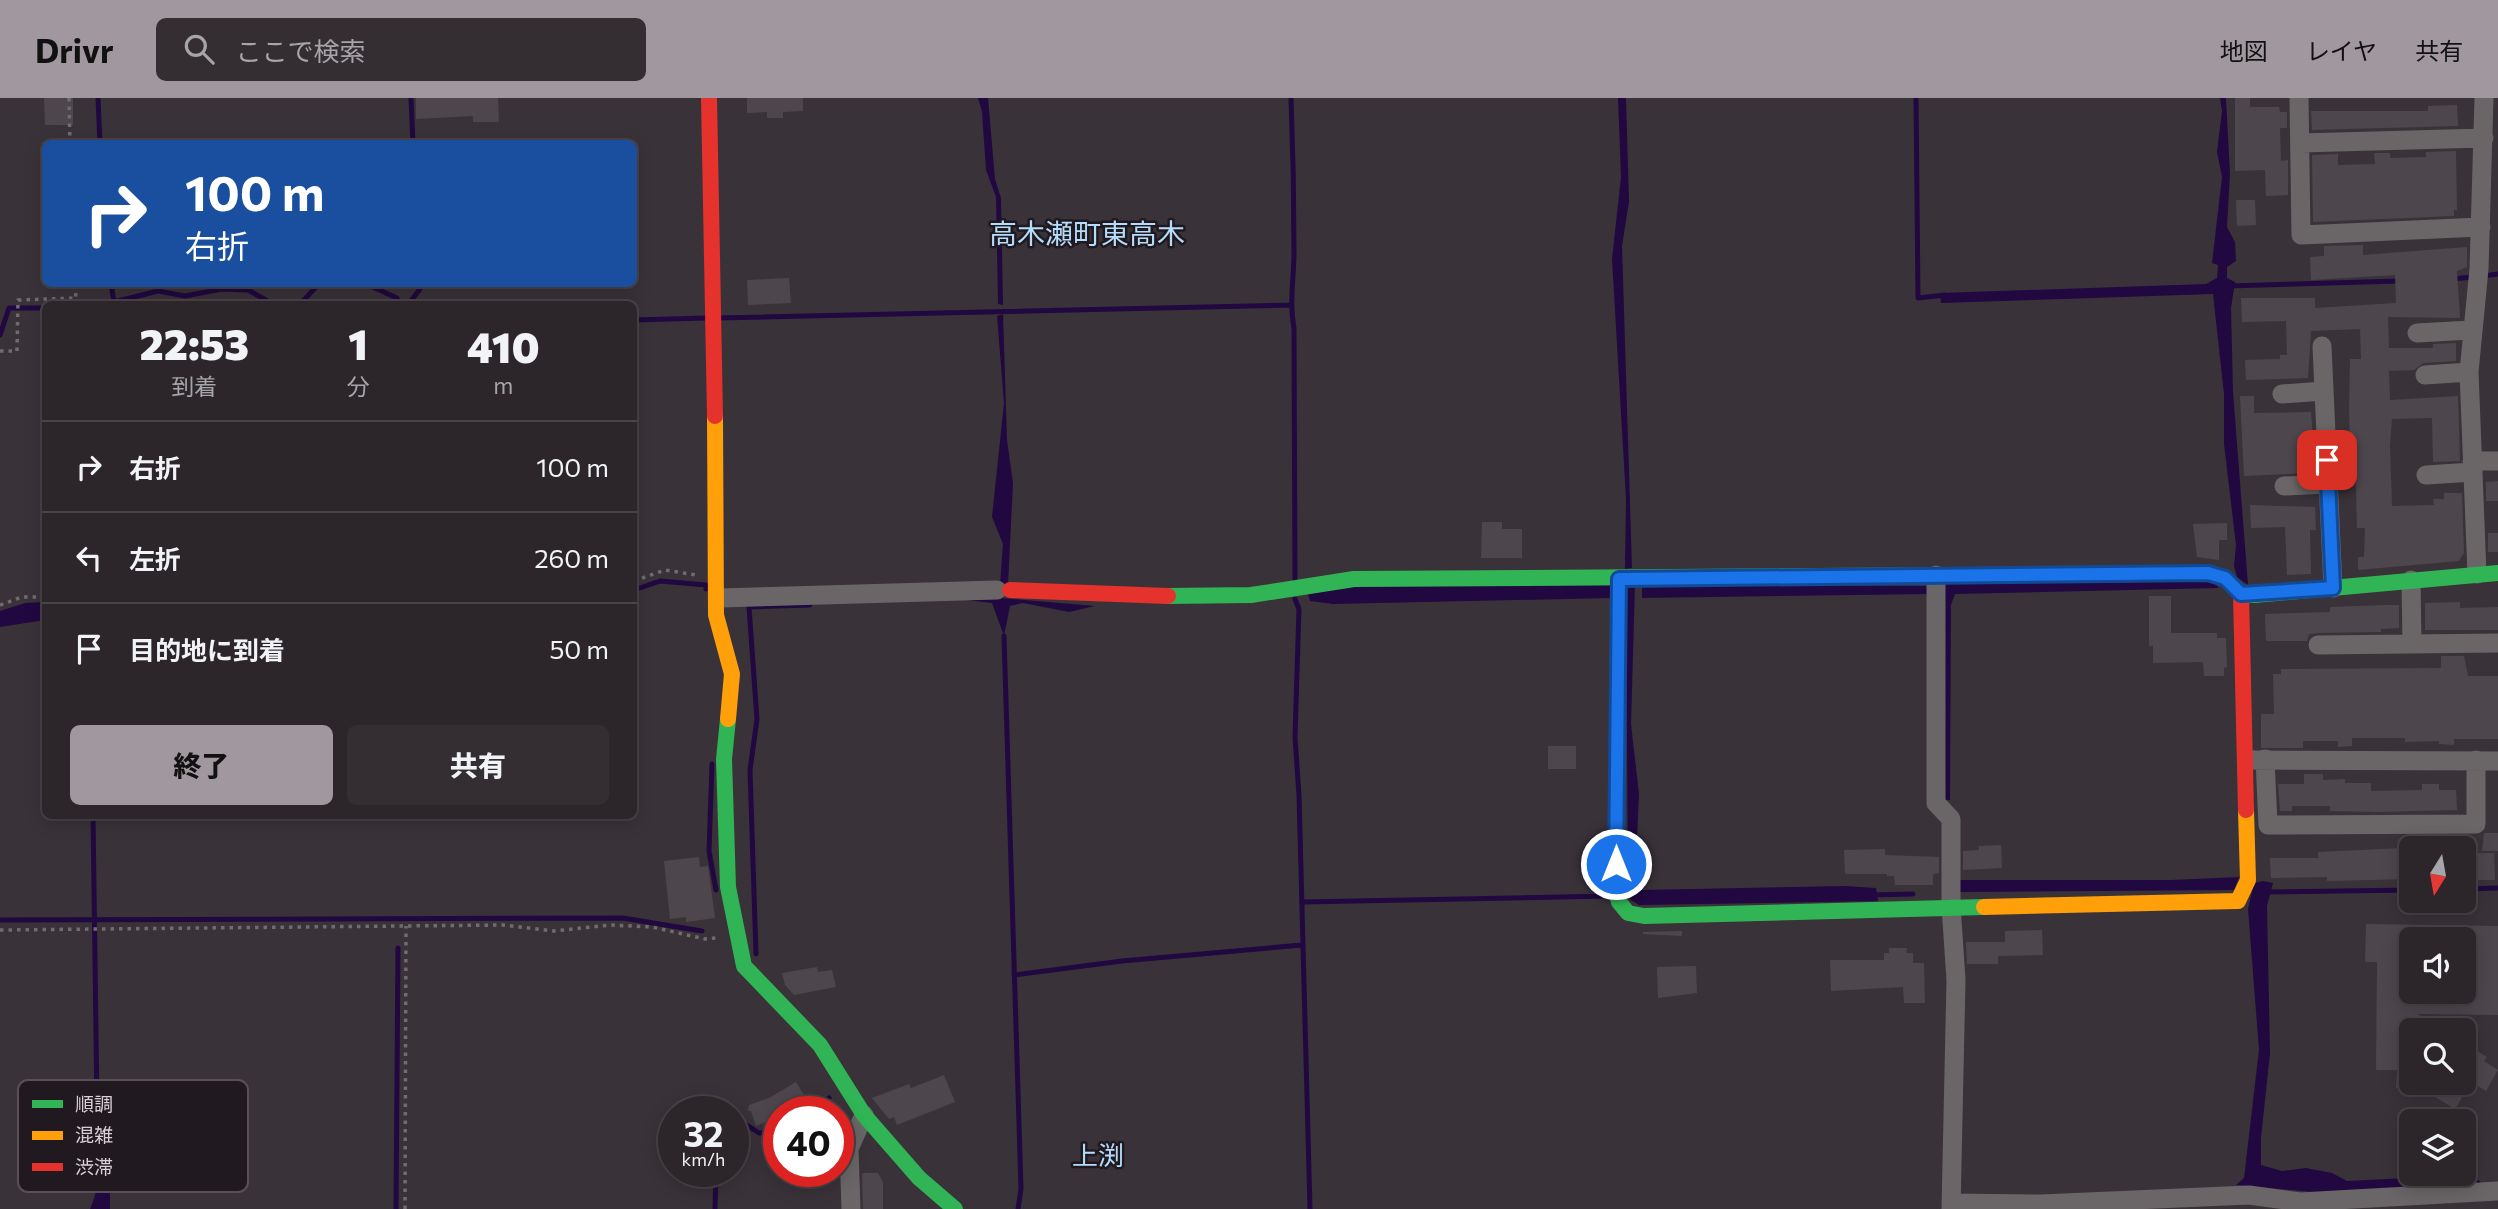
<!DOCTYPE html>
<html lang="ja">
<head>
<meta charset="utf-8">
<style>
	:root { --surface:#2c262b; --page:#342e33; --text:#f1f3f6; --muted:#a6a5a9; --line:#484347; --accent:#a1989f }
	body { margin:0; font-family:Commissioner,"Noto Sans JP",sans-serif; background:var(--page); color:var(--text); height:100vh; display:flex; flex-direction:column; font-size:26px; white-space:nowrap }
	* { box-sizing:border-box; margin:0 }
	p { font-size:23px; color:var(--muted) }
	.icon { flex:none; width:38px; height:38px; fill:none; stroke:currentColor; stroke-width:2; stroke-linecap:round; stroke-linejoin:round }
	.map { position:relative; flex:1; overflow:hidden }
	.panel { position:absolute; left:42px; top:203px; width:595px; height:518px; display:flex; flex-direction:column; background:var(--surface); border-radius:10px; box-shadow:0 4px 18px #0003,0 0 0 2px var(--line) }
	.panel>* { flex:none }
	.banner { position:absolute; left:42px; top:42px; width:595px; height:147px; border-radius:10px; box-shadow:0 4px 18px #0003,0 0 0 2px var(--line); background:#1a4fa0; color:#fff; overflow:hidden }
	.needle { width:46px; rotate:191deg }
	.buttons { position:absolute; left:2399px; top:738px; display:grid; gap:14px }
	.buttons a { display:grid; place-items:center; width:77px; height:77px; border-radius:10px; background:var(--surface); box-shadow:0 4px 18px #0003,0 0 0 2px var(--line); font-size:35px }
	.speed { position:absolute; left:658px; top:998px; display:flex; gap:14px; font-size:35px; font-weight:700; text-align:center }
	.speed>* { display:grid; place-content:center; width:91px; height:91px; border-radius:50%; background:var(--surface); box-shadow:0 4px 18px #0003,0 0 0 2px var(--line); line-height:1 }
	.speed small { font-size:18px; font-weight:400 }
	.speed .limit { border:10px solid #d22; background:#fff; color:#111 }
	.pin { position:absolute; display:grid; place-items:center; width:60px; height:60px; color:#fff; margin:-30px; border-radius:14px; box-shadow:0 4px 10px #0006 }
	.me { position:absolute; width:77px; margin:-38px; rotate:0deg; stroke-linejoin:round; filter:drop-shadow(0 0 5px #0008) }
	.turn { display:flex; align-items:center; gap:24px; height:147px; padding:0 28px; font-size:32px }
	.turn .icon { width:91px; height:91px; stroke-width:2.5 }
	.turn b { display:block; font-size:49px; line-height:60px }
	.eta { display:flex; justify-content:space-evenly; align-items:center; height:119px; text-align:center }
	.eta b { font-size:42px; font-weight:800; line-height:49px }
	.action { display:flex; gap:14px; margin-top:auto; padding:14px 28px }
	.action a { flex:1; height:80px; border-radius:10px; background:var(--accent); color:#111; font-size:28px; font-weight:800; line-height:80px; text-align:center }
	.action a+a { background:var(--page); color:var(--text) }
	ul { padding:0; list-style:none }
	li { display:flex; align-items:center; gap:21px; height:91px; padding:0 28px; border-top:2px solid var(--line) }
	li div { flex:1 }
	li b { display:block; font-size:26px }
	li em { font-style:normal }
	header { display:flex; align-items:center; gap:42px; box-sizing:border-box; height:98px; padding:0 35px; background:var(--accent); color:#111 }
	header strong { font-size:33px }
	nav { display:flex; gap:38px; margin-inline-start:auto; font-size:24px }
	.search { width:490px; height:63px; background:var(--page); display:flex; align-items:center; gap:18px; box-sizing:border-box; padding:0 24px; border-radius:10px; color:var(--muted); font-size:26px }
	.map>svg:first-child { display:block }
	.water { fill:#210841 }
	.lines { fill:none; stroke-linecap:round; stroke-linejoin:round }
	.stream { stroke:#210841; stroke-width:5 }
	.building { fill:#4d474d; fill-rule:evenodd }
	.path { stroke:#706c6f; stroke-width:3.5; stroke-dasharray:3.5 5; stroke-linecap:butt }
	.street { stroke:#6a6668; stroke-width:19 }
	.fast { stroke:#30b455; stroke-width:16 }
	.slow { stroke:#ff9f0a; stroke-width:16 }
	.jam { stroke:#e5322d; stroke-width:16 }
	.route-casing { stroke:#114b97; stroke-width:18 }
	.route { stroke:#1a73e8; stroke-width:12 }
	.labels { text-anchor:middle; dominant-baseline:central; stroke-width:5; stroke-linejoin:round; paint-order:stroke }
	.neighbourhood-label { font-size:26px; fill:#b4ddfb; stroke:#20191f }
	.quarter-label { font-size:28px; fill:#b4ddfb; stroke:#20191f }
	.key { fill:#20191f; stroke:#585056; stroke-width:2 }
	.key-label { font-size:19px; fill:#d9cfd6 }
</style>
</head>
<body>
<header>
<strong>Drivr</strong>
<div class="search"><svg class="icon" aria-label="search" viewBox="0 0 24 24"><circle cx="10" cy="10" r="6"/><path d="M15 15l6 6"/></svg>ここで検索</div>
<nav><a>地図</a><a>レイヤ</a><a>共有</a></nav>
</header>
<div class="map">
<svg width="2498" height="1111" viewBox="0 0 2498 1111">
	<rect width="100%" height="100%" fill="#3a3239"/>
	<path class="water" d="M978 0H988L995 81 1001 100 1003 207 998 206 996 99 986 72 982 14Z
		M1618 0H1626L1629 104 1622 148 1632 470 1625 471 1626 401 1612 161 1621 79Z
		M2220 0H2226L2230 76 2227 129 2235 144 2236 163 2227 169V180L2235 184 2231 210 2233 294 2248 487 2237 479 2234 468 2236 447 2224 346V296L2213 196 1941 205 1940 195 2206 186 2217 180 2218 167 2212 165 2222 79 2217 54 2222 13Z
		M1003 216 1007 342 1013 385 1008 487H1000L1003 446 992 419 1004 305 997 218Z
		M2210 481 2219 490 1955 496 1951 507 1950 702H1941L1945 485Z
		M1612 486 1611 500 1333 506 1310 503 1308 496 1357 488Z
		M1626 486H1635L1631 626 1639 696 1635 786 1641 792 1846 788 1876 790 1878 803 1639 807 1628 800Z
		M1642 487 1931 488V496L1642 500Z
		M978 498 1095 508 1069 514 1023 505 1010 508 1004 538 992 505 966 502Z
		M45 504V522L0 529V513L25 505Z
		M2239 779 2234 792 1959 794V782H2171Z
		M2263 783 2273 785 2267 808 2270 955 2261 1040V1067L2282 1073 2306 1070 2332 1075 2347 1083 2427 1079 2461 1081 2460 1090 2323 1095 2236 1087 2244 1080 2259 952 2248 811 2254 785Z
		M97 1008 103 1037 110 1051V1111H90C104 1083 96 1040 97 1008Z"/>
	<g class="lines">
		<path class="stream" d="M98 0 100 46
			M411 0 413 46
			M1291 0C1293 51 1294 102 1294 154 1294 180 1289 204 1294 230L1295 484
			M1916 0 1918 200 1945 197
			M2483 178 2498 176
			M2452 181 2473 179
			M111 186 114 204 158 193 185 198 222 191 248 192 273 206
			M366 186 397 200 399 206
			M2228 188 2400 183
			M300 206 319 186
			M413 206 410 204 420 191 419 186
			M719 220 1290 207
			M634 222 706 220
			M0 237 9 210H46
			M634 492 660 483 706 487V491
			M1295 501 1299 511 1295 639 1299 697 1310 1111
			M1004 538 1021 1091 1018 1111
			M712 666 709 753 716 792
			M93 718 97 1008
			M2464 791 2498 790
			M2267 794 2412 792
			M1870 797 1913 796
			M1302 804 1610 798
			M0 822 623 820 702 833
			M756 856 750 672 757 621 749 509 810 507
			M1014 877 1122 863 1302 847
			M810 1013 829 1000
			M733 1018 759 1035 776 1034
			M2457 1085H2478
			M396 1111 398 850
			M715 1111 716 1073"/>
	</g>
	<path class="building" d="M44 0H73V27H45Z
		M416 0H498L499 24H473V18L416 21Z
		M747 0H803V13L783 14V20H767V14L747 15Z
		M2235 0H2250V9H2279L2280 14H2287V30H2280L2281 63 2288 62V97L2266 98 2265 72 2235 73Z
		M2457 7 2458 28 2312 32 2311 13H2428V8Z
		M2456 53 2457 112H2454V118L2313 124 2312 57 2338 56V67L2375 66 2374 55H2390V60L2426 59V54Z
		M2236 102H2255L2256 127 2237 128Z
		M2363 147V157L2467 149V169L2457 173 2460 220 2388 219 2389 250H2433V246L2456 245V263L2423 265 2414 272 2389 273 2390 302 2458 298 2460 363 2433 364 2432 320 2392 321 2390 348 2392 408 2434 407 2433 401H2444V395H2462L2464 455 2459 463 2358 472V459H2364L2365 430H2357L2355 353H2350L2349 310 2350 261H2361L2360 231 2311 233 2308 280 2246 282 2245 262 2280 261V257H2287L2286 223 2242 224 2241 200H2315V210L2396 205 2395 177 2311 182 2310 159 2324 158V148Z
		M789 180 791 205 748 207 747 182Z
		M2240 298H2254V315L2311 314 2315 367 2310 368V375L2244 378Z
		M2498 383V403H2486V384Z
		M2250 407 2315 409 2316 432H2310L2311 476 2287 477 2285 429 2251 430Z
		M1482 424H1502V431H1522V460H1481Z
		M2227 425V442H2219V462L2197 459 2193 426Z
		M2488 435H2498V454H2488Z
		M2149 498H2171V535H2217V540H2226L2227 569 2224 570V578H2204L2203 564 2153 565V548H2149Z
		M2460 504V510L2498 509V532H2425V505Z
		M2385 507H2399V530L2381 531V534L2318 535 2309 536 2307 543H2266L2265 516 2330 514V509Z
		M2441 558H2464L2468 578H2498V641H2454V647L2439 646V643L2405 644V640H2352V648L2338 649V643H2303V650H2261V616H2274L2273 576H2281V571L2441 570Z
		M1548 648H1576V671H1548Z
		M2304 676H2323V682L2345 681V685H2371V693L2422 692V686H2439V692H2456L2457 712 2377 714 2330 713V708H2292V713H2280L2278 686H2304Z
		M2484 735H2498V753H2482Z
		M2001 747 2002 770 1963 772V753L1979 752V748Z
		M2402 750 2403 765H2412V781L2327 783V779L2271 780 2270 760H2318V754Z
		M1885 751V757L1939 759V775L1933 776V787H1895L1894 778H1887V776H1845L1844 752Z
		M2464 755H2494L2495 782H2464Z
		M699 759 700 769 708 768 715 820 686 824V819L670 821 664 763Z
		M2366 826 2498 828V917L2418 916 2444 933H2412V991L2396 990 2397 972H2376L2377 864H2365ZM2412 842H2464V894H2412Z
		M2042 832 2043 857 1998 858V866H1967L1966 844H2005V833Z
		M1682 833V838L1643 836V834Z
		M1889 850H1907L1906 855H1913V865H1924L1925 905H1904L1903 889 1831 893 1830 862H1884V855H1889Z
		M1696 868 1697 895 1658 900 1657 869Z
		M817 869 818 874 832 872 836 889 794 897 785 887 782 875Z
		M2464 945 2487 959 2484 963 2498 972 2486 993 2464 980Z
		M944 977 955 1004 897 1027 894 1019 889 1021 872 1000 909 986 911 990Z
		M796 984 814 1013H779V1053L776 1054 766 1024 756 1028 751 1013H748L749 1007 769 1000Z
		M2412 985H2471L2455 1011Z
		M862 1075H878L883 1084V1111H863Z"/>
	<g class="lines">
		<path class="path" d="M69 0 70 46
			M0 253H17L18 202 76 200 75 186
			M634 483 665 472 696 477
			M0 507 22 499H46
			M0 832 503 827 554 833 610 827 652 829 705 841 716 840
			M405 1111 406 828"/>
		<path class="street" d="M2299 0 2301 137 2481 129
			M2300 45 2484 40
			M2417 235 2471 232
			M2322 248 2333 490
			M2425 277 2469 274
			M2282 296 2324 293
			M2472 363H2498
			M2426 377 2473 374
			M2284 388 2328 386
			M2477 476 2469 274 2479 171 2484 0
			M1936 477V705L1951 721V808L1956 882 1951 1111
			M2411 482 2412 546
			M719 500 997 492
			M2318 547 2498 545
			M2265 661 2268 727 2476 726V662
			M2253 662 2498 663
			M1951 1105 2041 1106 2249 1097 2300 1104 2498 1093
			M851 1111 849 1051 864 1017"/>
		<path class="fast" d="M2136 476 2208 475 2225 480 2241 496 2254 497 2498 475
			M1619 481 1616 792 1619 804 1628 815 1644 818 1984 809
			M1168 498 1251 497 1354 481 1969 477
			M728 621 724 661 728 789 744 868 820 947 864 1017 919 1080 955 1111"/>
		<path class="slow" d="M715 318 716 517 732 576 728 621
			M1984 809 2238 803 2248 782 2246 712"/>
		<path class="jam" d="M709 0 715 318
			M1969 477 2136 476
			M1010 492 1168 498
			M2241 496 2246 712"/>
	</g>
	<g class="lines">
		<g class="route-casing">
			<path id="route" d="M1616 766 1619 481 2208 475 2225 480 2241 496 2333 490 2327 362"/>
		</g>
		<use href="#route" class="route"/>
	</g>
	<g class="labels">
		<g class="neighbourhood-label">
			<text x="1098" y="1056">上渕</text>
		</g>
		<g class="quarter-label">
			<text x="1087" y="135">高木瀬町東高木</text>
		</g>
	</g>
	<rect x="18" y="982" width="230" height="112" rx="10" class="key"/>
	<rect x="32" y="1002" width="31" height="8" fill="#30b455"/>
	<rect x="32" y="1033" width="31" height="9" fill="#ff9f0a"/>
	<rect x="32" y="1065" width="31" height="8" fill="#e5322d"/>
	<g class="key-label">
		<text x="75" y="1013">順調</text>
		<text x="75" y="1044">混雑</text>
		<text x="75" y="1076">渋滞</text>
	</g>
</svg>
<div class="buttons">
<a><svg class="needle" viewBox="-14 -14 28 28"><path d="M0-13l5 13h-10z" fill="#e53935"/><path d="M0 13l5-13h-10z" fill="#a6a5a9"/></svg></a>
<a><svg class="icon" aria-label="sound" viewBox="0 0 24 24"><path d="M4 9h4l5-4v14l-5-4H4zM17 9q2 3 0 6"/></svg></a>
<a><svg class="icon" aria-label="search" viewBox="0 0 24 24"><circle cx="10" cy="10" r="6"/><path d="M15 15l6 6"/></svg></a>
<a><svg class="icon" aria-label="layers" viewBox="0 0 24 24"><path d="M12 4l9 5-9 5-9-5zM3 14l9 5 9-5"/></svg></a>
</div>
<div class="speed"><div>32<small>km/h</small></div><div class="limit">40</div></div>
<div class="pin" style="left:2327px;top:362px;background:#d93025"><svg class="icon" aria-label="arrive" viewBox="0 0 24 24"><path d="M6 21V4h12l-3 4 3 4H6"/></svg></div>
<svg class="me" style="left:1616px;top:766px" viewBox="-20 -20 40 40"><circle r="17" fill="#1a73e8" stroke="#fff" stroke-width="3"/><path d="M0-11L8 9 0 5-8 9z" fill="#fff"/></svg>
<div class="banner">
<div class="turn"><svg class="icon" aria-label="right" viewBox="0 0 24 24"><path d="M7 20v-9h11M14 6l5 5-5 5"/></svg><div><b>100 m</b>右折</div></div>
</div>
<section class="panel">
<div class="eta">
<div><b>22:53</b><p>到着</p></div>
<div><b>1</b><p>分</p></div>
<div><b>410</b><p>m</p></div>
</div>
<ul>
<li><svg class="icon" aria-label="right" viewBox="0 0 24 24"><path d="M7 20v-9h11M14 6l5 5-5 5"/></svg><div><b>右折</b></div><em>100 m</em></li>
<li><svg class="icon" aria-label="left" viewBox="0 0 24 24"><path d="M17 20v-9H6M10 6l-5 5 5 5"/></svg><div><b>左折</b></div><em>260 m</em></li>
<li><svg class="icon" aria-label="arrive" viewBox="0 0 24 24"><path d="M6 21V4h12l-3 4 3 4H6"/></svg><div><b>目的地に到着</b></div><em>50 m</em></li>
</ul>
<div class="action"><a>終了</a><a>共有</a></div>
</section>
</div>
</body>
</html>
